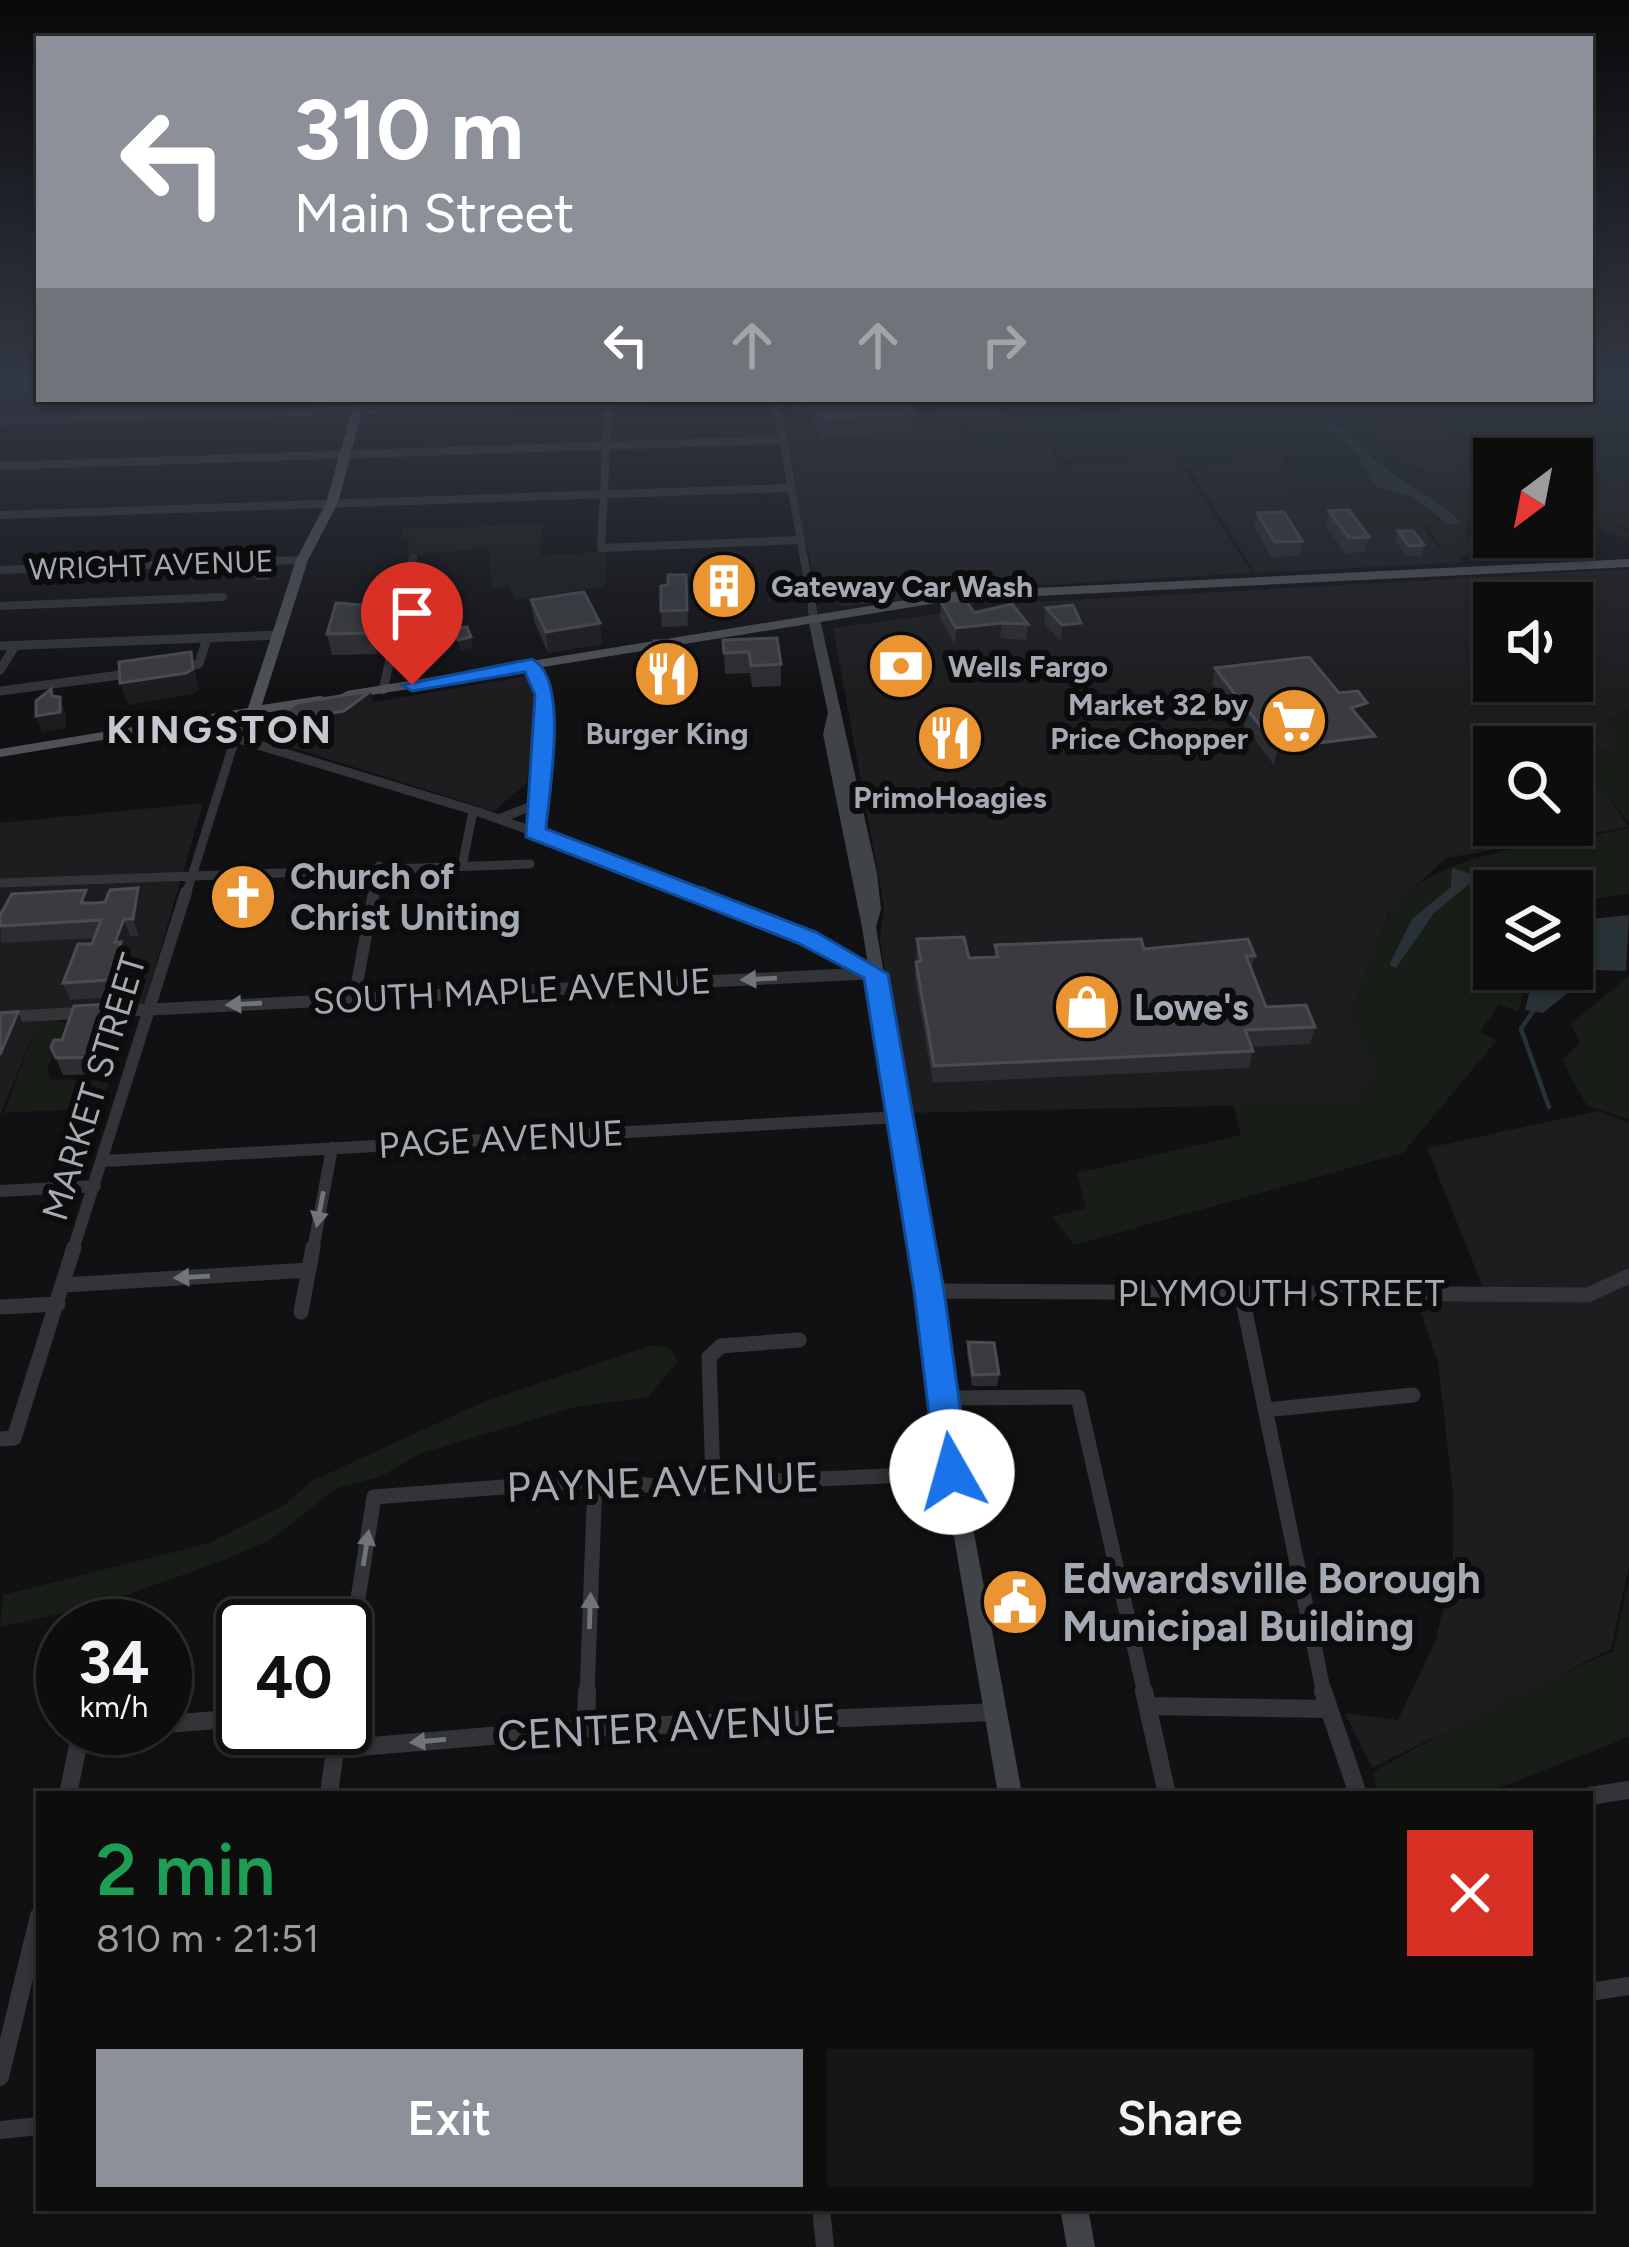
<!DOCTYPE html>
<html lang="en">
<head>
<meta charset="utf-8">
<style>
	:root { --surface:#0d0d0e; --page:#161617; --text:#f1f3f6; --muted:#9a9c9e; --line:#2d2d2e; --accent:#8c9099 }
	body { margin:0; font-family:Figtree,sans-serif; background:var(--page); color:var(--text); height:100vh; display:flex; flex-direction:column; font-size:45px; white-space:nowrap }
	* { box-sizing:border-box; margin:0 }
	p { font-size:39px; color:var(--muted) }
	.icon { flex:none; width:66px; height:66px; fill:none; stroke:currentColor; stroke-width:2; stroke-linecap:round; stroke-linejoin:round }
	.map { position:relative; flex:1; overflow:hidden }
	.drawer { position:absolute; left:36px; top:1791px; width:1557px; height:420px; display:flex; flex-direction:column; background:var(--surface); border-radius:0px; box-shadow:0 3px 9px #0004,0 0 0 3px var(--line) }
	.drawer>* { flex:none }
	.banner { position:absolute; left:36px; top:36px; width:1557px; height:366px; border-radius:0px; box-shadow:0 3px 9px #0004,0 0 0 3px var(--line); background:#8c9099; color:#fff; overflow:hidden }
	.needle { width:78px; rotate:212deg }
	.fabs { position:absolute; left:1473px; top:438px; display:grid; gap:24px }
	.fabs a { display:grid; place-items:center; width:120px; height:120px; border-radius:0px; background:var(--surface); box-shadow:0 3px 9px #0004,0 0 0 3px var(--line); font-size:60px }
	.speed { position:absolute; left:36px; top:1599px; display:flex; gap:24px; font-size:60px; font-weight:700; text-align:center }
	.speed>* { display:grid; place-content:center; width:156px; height:156px; border-radius:50%; background:var(--surface); box-shadow:0 3px 9px #0004,0 0 0 3px var(--line); line-height:1 }
	.speed small { font-size:30px; font-weight:400 }
	.speed .limit { border:6px solid #111; border-radius:18px; background:#fff; color:#111 }
	.pin { position:absolute; display:grid; place-items:center; width:102px; height:102px; color:#fff; margin:-123px -51px; border-radius:50% 50% 50% 0; rotate:-45deg; box-shadow:0 0 12px #0007 }
	.pin .icon { rotate:45deg }
	.me { position:absolute; width:132px; margin:-66px; rotate:353deg; stroke-linejoin:round; filter:drop-shadow(0 0 9px #0008) }
	.turn { display:flex; align-items:center; gap:42px; height:252px; padding:0 60px; font-size:54px }
	.turn .icon { width:156px; height:156px; stroke-width:2.5 }
	.turn b { display:block; font-size:84px; line-height:102px }
	.lanes { display:flex; align-items:center; height:114px; padding:0 60px; background:#0003; justify-content:center; gap:60px; direction:ltr }
	.lanes .off { opacity:.35 }
	.round { display:grid; place-items:center; flex:none; width:126px; height:126px; border-radius:0px; background:var(--page) }
	.overview { display:flex; align-items:center; justify-content:space-between; height:204px; padding:0 60px }
	h1 { font-size:72px; font-weight:600; line-height:90px; color:#1e9e55 }
	.action { display:flex; gap:24px; margin-top:auto; padding:24px 60px }
	.action a { flex:1; height:138px; border-radius:0px; background:var(--accent); color:#fff; font-size:48px; font-weight:600; line-height:138px; text-align:center }
	.action a+a { background:var(--page); color:var(--text) }
	.map>svg:first-child { display:block }
	.built { fill:#1d1d1f; fill-rule:evenodd }
	.green { fill:#181d18; fill-rule:evenodd }
	.water { fill:#283135 }
	.lines { fill:none; stroke-linecap:round; stroke-linejoin:round }
	.stream { stroke:#283135; stroke-width:4.5 }
	.street-far4 { stroke:#323437; stroke-width:8 }
	.street-far3 { stroke:#323437; stroke-width:9 }
	.street-far2 { stroke:#323437; stroke-width:12 }
	.street-far1 { stroke:#323437; stroke-width:15 }
	.street { stroke:#323437; stroke-width:18 }
	.secondary { fill:#404347; fill-rule:evenodd }
	.primary { fill:#4e5156; fill-rule:evenodd }
	.wall { fill:#2d2d31 }
	.shaded-wall { fill:#1c1c1f }
	.building { fill:#3a3b3f; stroke:#4a4c51; stroke-width:3 }
	.oneway { fill:#70757b }
	.route { fill:#1a73e8; stroke:#114b97; stroke-width:3 }
	.labels { text-anchor:middle; dominant-baseline:central; stroke-width:12; stroke-linejoin:round; paint-order:stroke }
	.far-street-label { font-size:30px; fill:#a3aab3; stroke:#0c0c0d }
	.far-poi-label { font-size:30px; font-weight:bold; fill:#a3aab3; stroke:#0c0c0d; text-anchor:start }
	.poi-label { font-size:36px; font-weight:bold; fill:#a3aab3; stroke:#0c0c0d; text-anchor:start }
	.street-label { font-size:36px; fill:#a3aab3; stroke:#0c0c0d }
	.far-district-label { font-size:39px; font-weight:bold; letter-spacing:3px; fill:#c4c8cf; stroke:#0c0c0d }
	.near-street-label { font-size:42px; fill:#a3aab3; stroke:#0c0c0d }
	.near-poi-label { font-size:42px; font-weight:bold; fill:#a3aab3; stroke:#0c0c0d; text-anchor:start }
</style>
</head>
<body>
<div class="map">
<svg width="1629" height="2247" viewBox="0 0 1629 2247">
	<rect width="100%" height="100%" fill="#111113"/>
	<path class="built" d="M1001 407 1011 422 959 426 968 447 1048 444 1059 465 1175 455 1252 573 1012 587 845 606 820 599 803 533 786 422Z
		M1414 417 1494 462V479L1486 481 1492 488 1457 493 1393 454 1365 423Z
		M1281 455 1302 494 1353 492 1415 518 1451 563 1255 573 1184 457Z
		M1629 569V710L1603 720 1622 746 1572 755V747H1494V825H1572V775L1604 790 1629 827 1446 858 1408 893 1387 916 1378 1074 1354 1103 908 1113 880 939 884 906 833 628 1020 603ZM1494 603H1572V681H1494Z
		M526 676 535 699 527 783 494 811 264 739 270 720Z
		M203 803 142 1013 40 1017 0 1116V823Z
		M1598 1111 1629 1123V1567L1611 1649 1372 1768 1345 1713 1398 1720 1435 1642 1453 1572V1493L1438 1363 1418 1303 1488 1300 1427 1148Z"/>
	<path class="green" d="M1590 382H1629V530L1590 511 1629 533V541L1587 521 1572 520V459L1494 462 1414 417 1366 424C1400 462 1437 495 1490 488L1485 481 1494 479V518L1467 524V536L1486 554 1458 556 1463 563 1451 564 1427 525H1364L1348 501 1293 504 1291 454 1186 467 1176 454 1062 462 1052 442 971 445 964 427 1120 411 1110 399H1448L1460 405 1482 399H1590ZM1323 425 1346 428 1386 470 1458 517 1439 520 1412 497 1374 486 1356 452Z
		M542 524 540 555 607 552 605 586 516 600 509 586 492 588 489 548 406 556 410 539 400 540 402 529Z
		M1629 710V824L1604 790 1572 775V755L1621 746 1603 720Z
		M1629 828V894L1572 902V891H1494V969H1530L1518 1012 1499 1004 1480 1032 1497 1040 1403 1153 1074 1245 1053 1217 1086 1208 1077 1173 1241 1135 1233 1105 1354 1103 1378 1074 1349 1015C1361 984 1371 950 1386 920 1424 847 1557 845 1629 828Z
		M1629 976V1119L1587 1106 1562 1060 1580 1043 1571 1024Z
		M40 1016 66 1023 47 1070 51 1079 109 1081 100 1108 4 1113Z
		M653 1345 670 1348 678 1361 648 1397 575 1407 419 1454 382 1476 337 1488 270 1540 222 1561 98 1605 0 1627 3 1595 209 1543 284 1505 312 1481 481 1403Z
		M1629 1579V1737L1483 1794H1378L1373 1772 1502 1700 1613 1651Z"/>
	<path class="water" d="M1328 423C1351 427 1363 450 1381 465 1405 485 1441 499 1461 523L1447 524 1412 497 1374 486 1356 452 1323 425Z
		M1452 868 1479 876 1434 913 1396 968 1389 965 1412 919 1451 887Z
		M1629 915 1626 971 1596 970 1543 1013 1525 1010 1535 969H1572V921Z"/>
	<g class="lines">
		<path class="stream" d="M1535 1008 1521 1029 1549 1107"/>
		<path class="street-far4" d="M0 384 39 383
			M609 399 601 548 798 540
			M776 399 813 611
			M0 421 733 399
			M0 466 782 440
			M0 515 789 488
			M0 570 302 560
			M0 606 223 597
			M401 611 413 558"/>
		<path class="street-far3" d="M812 608 814 619
			M0 646 280 635
			M532 665 545 695 534 832
			M179 667 199 664 207 638
			M0 670 15 646
			M383 690 402 608
			M0 691 135 673
			M235 738 479 812 709 895
			M499 819 537 804
			M463 862 473 811
			M0 883 530 864
			M186 895 240 723 254 711
			M373 895 379 866"/>
		<path class="street-far2" d="M701 892 875 973
			M354 999 374 892
			M0 1017 876 973
			M104 1161 899 1117
			M0 1191 95 1186
			M73 1250 186 892
			M313 1250 332 1148"/>
		<path class="street-far1" d="M64 1285 309 1270
			M929 1291 1588 1295 1629 1276
			M1241 1292 1324 1694
			M0 1307 58 1304
			M301 1312 313 1247
			M943 1398 1078 1397 1145 1694
			M1265 1410 1413 1395
			M0 1439 14 1438 74 1247
			M713 1480 709 1357 721 1346 799 1340
			M345 1681 374 1497 595 1480 657 1486 953 1473
			M587 1694 595 1480"/>
		<path class="street" d="M1144 1691 1167 1794
			M1323 1691 1358 1794
			M1147 1706 1327 1709
			M165 1724 243 1718
			M586 1728 587 1691
			M336 1749 586 1728 997 1712
			M68 1794 81 1731 115 1728
			M329 1794 338 1728
			M1590 1796 1629 1790
			M1590 1992 1629 1986
			M0 2077 39 1916
			M0 2130 39 2126
			M821 2208 825 2247"/>
		<path class="secondary" d="M814 616 820 619 877 873 881 909 876 927 938 1291 963 1473 1022 1794H998L943 1473 920 1291 862 927 823 734 828 713 808 619Z
			M1060 2208H1088L1095 2247H1067Z"/>
		<path class="primary" d="M355 399H365L338 503 308 560 262 705 320 696 325 697V703L0 757V749L248 708 296 560 326 503Z
			M1629 559V567L955 600 347 699 340 695 347 691 955 592Z"/>
	</g>
	<path class="wall" d="M788 399H941V402L909 405 913 412 912 430 822 438 809 413 796 414Z
		M1329 511 1369 537 1365 552 1345 553 1326 526Z
		M1257 513 1302 541 1299 556 1272 557 1254 528Z
		M1398 531 1424 545 1421 556H1407L1395 541Z
		M1541 537H1564L1563 539 1543 540Z
		M272 564 273 569 269 580H257L255 575Z
		M686 575 688 626 662 627 661 611 668 585Z
		M531 600 602 644 548 653 534 621Z
		M941 602 974 613 1028 624 1026 640 1000 638 955 644 940 618Z
		M378 606 383 627 377 654 332 655 327 634Z
		M1046 608 1081 623 1079 639 1061 641 1044 623Z
		M723 640 781 664V686L752 687 750 673 725 674Z
		M673 641 676 687 656 688 655 667Z
		M1215 668 1363 719H1361L1375 736 1371 752 1274 765 1243 724 1236 725 1228 715 1230 707 1212 684Z
		M91 903 144 905 139 936H130L125 951 128 959 115 997 70 1000 63 983 94 938 1 943 0 915Z
		M917 939 969 958 994 957 995 945 1144 949 1255 956 1251 970 1266 1007 1315 1027 1310 1044 1251 1047 1253 1051 1249 1068 933 1083 915 979Z
		M118 1022 103 1074 63 1075 56 1058 62 1040Z
		M968 1342 999 1374 997 1386H972L967 1353Z"/>
	<path class="shaded-wall" d="M796 399H809V413L796 414Z
		M898 399H941V402L897 406Z
		M378 606 383 627 377 654 372 633Z
		M600 623 602 644 548 653 546 632Z
		M1002 623 1000 638 955 644 956 628Z
		M1081 623 1079 639 1061 641 1062 625Z
		M471 637 473 648 460 650 458 640Z
		M191 652 199 690 193 694 128 705 120 683Z
		M371 691 374 707 348 727 275 739 271 723Z
		M60 697 66 713V728L42 733 36 716Z
		M1367 703 1363 719 1347 724 1351 708Z
		M1375 736 1371 752 1274 765 1278 748Z
		M138 888 144 905 139 936 133 919Z
		M86 890 92 907 81 903Z
		M124 919 130 936 125 951 128 959 115 997 108 980 115 942Z
		M111 1004 118 1022 103 1074 96 1057Z
		M18 1012 28 1035 5 1090 0 1080V1055Z"/>
	<path class="building" d="M811 399H905L913 412 822 419Z
		M1349 510 1369 537 1349 538 1329 511Z
		M1284 512 1302 541 1275 542 1257 513Z
		M1398 531H1413L1424 545 1409 546Z
		M272 564 268 575H255L259 565Z
		M668 575H686L687 610 661 611V586L668 585Z
		M584 592 600 623 546 632 531 600Z
		M966 600 974 613 1012 604 1028 624 1002 623 956 628 941 602Z
		M336 603 378 606 372 633 327 634Z
		M1073 605 1081 623 1062 625 1046 608Z
		M467 627 471 637 458 640 454 629Z
		M777 638 781 664 751 666 749 652 724 653 723 640Z
		M654 641H673L674 666 655 667Z
		M191 652 193 669 186 673 120 683 119 662Z
		M1309 657 1339 693 1358 691 1367 703 1351 708 1375 736 1278 748 1246 708 1239 709 1231 698H1238L1215 668Z
		M51 689 52 696 60 697V712L36 716V701Z
		M371 691 344 711 271 723 297 703Z
		M138 888 133 919H124L115 942H121L108 980 63 983 78 944H92L101 920 0 926V915L12 894 86 890 81 903H97L105 902 110 890Z
		M964 937 969 958 998 957 995 945 1141 939 1144 949 1248 939 1255 956H1246L1266 1007 1306 1005 1315 1027 1245 1030 1253 1051 934 1066 916 962 921 961 917 939Z
		M111 1004 96 1057 56 1058 51 1047 54 1040H62L74 1006Z
		M18 1012 0 1055V1013Z
		M968 1342 994 1343 999 1374 973 1375Z"/>
	<defs><path id="oneway-solid" d="M-6-.8H1V-3.2L6.5 0L1 3.2V.8H-6Z" transform="scale(3)"/></defs>
	<g class="oneway">
		<use href="#oneway-solid" transform="translate(759 979) rotate(177)"/>
		<use href="#oneway-solid" transform="translate(244 1004) rotate(177)"/>
		<use href="#oneway-solid" transform="translate(320 1209) rotate(101)"/>
		<use href="#oneway-solid" transform="translate(192 1277) rotate(177)"/>
		<use href="#oneway-solid" transform="translate(366 1548) rotate(-81)"/>
		<use href="#oneway-solid" transform="translate(590 1611) rotate(-88)"/>
		<use href="#oneway-solid" transform="translate(428 1741) rotate(175)"/>
	</g>
	<linearGradient id="sky" x2="0" y2="1"><stop stop-color="#09090a"/><stop offset="0.55" stop-color="#323844"/><stop offset="1" stop-color="#323844" stop-opacity="0"/></linearGradient>
	<rect width="1629" height="697" fill="url(#sky)"/>
	<path class="route" d="M532 659C570 678 549 790 546 829L816 932 888 974 944 1291 969 1472 964 1482H941L936 1472 914 1291 864 978 798 943 526 837 535 695 525 672 412 691 402 685Z"/>
	<defs>
		<g id="building-disc" transform="scale(3.45)"><circle r="9.5" fill="#ea9531" stroke="#0c0c0d"/><path d="M-4-6H4V6H1V3H-1V6H-4ZM-2.5-4.3h1.7v1.8h-1.7ZM.8-4.3h1.7v1.8H.8ZM-2.5-1h1.7V.8h-1.7ZM.8-1h1.7V.8H.8Z" fill="#fff"/></g>
		<g id="bank-disc" transform="scale(3.45)"><circle r="9.5" fill="#ea9531" stroke="#0c0c0d"/><path d="M-6-4H6V4H-6ZM0-2.3a2.3 2.3 0 1 0 0 4.6a2.3 2.3 0 1 0 0-4.6Z" fill="#fff"/></g>
		<g id="restaurant-disc" transform="scale(3.45)"><circle r="9.5" fill="#ea9531" stroke="#0c0c0d"/><path d="M-5-6h1v4h1v-4h1v4h1v-4h1v5L-1.5 .5V6h-2V.5L-5-1ZM5-6V6H3V1.5H1.5Q1.5-4 5-6Z" fill="#fff"/></g>
		<g id="supermarket-disc" transform="scale(3.45)"><circle r="9.5" fill="#ea9531" stroke="#0c0c0d"/><path d="M-6-5.5h2.5l.6 2H6L4.5 2H-2.5L-4.4-4H-6ZM-1.5 3.2a1.3 1.3 0 1 0 .1 0ZM3 3.2a1.3 1.3 0 1 0 .1 0Z" fill="#fff"/></g>
		<g id="church-disc" transform="scale(3.45)"><circle r="9.5" fill="#ea9531" stroke="#0c0c0d"/><path d="M-1.2-6h2.4v3.5h3.3v2.4h-3.3V6h-2.4V-.1h-3.3v-2.4h3.3Z" fill="#fff"/></g>
		<g id="shop-disc" transform="scale(3.45)"><circle r="9.5" fill="#ea9531" stroke="#0c0c0d"/><path d="M-5-2.5h2.3a2.7 3.5 0 0 1 5.4 0H5L5.5 6h-11ZM-1.5-2.5h3a1.5 2.3 0 0 0-3 0Z" fill="#fff"/></g>
		<g id="civic-disc" transform="scale(3.45)"><circle r="9.5" fill="#ea9531" stroke="#0c0c0d"/><path d="M-.6-6.5H3V-4.5H.6V-3L4-1V1h2V6H-6V1h2V-1L-.6-3ZM-1.2 2.5V6h2.4V2.5Z" fill="#fff"/></g>
	</defs>
	<g fill-rule="evenodd">
		<use href="#building-disc" x="724" y="586"/>
		<use href="#bank-disc" x="901" y="666"/>
		<use href="#restaurant-disc" x="667" y="674"/>
		<use href="#supermarket-disc" x="1294" y="721"/>
		<use href="#restaurant-disc" x="950" y="738"/>
		<use href="#church-disc" x="243" y="897"/>
		<use href="#shop-disc" x="1087" y="1007"/>
		<use href="#civic-disc" x="1015" y="1602"/>
	</g>
	<g class="labels">
		<g class="far-street-label">
			<text transform="translate(151 565) rotate(-2)">WRIGHT AVENUE</text>
		</g>
		<g class="far-poi-label">
			<text x="771" y="586">Gateway Car Wash</text>
			<text x="948" y="666">Wells Fargo</text>
			<text x="1248" y="704" text-anchor="end">Market 32 by<tspan x="1248" dy="34">Price Chopper</tspan></text>
			<text x="667" y="733" text-anchor="middle">Burger King</text>
			<text x="950" y="797" text-anchor="middle">PrimoHoagies</text>
		</g>
		<g class="poi-label">
			<text x="290" y="876">Church of<tspan x="290" dy="41">Christ Uniting</tspan></text>
			<text x="1134" y="1007">Lowe's</text>
		</g>
		<g class="street-label">
			<text transform="translate(512 991) rotate(-3)">SOUTH MAPLE AVENUE</text>
			<text transform="translate(94 1087) rotate(-73)">MARKET STREET</text>
			<text transform="translate(501 1139) rotate(-3)">PAGE AVENUE</text>
			<text x="1281" y="1293">PLYMOUTH STREET</text>
		</g>
		<g class="far-district-label">
			<text x="220" y="729">KINGSTON</text>
		</g>
		<g class="near-street-label">
			<text transform="translate(663 1482) rotate(-2)">PAYNE AVENUE</text>
			<text transform="translate(667 1727) rotate(-3)">CENTER AVENUE</text>
		</g>
		<g class="near-poi-label">
			<text x="1062" y="1578">Edwardsville Borough<tspan x="1062" dy="48">Municipal Building</tspan></text>
		</g>
	</g>
</svg>
<div class="fabs">
<a><svg class="needle" viewBox="-14 -14 28 28"><path d="M0-13l5 13h-10z" fill="#e53935"/><path d="M0 13l5-13h-10z" fill="#9a9c9e"/></svg></a>
<a><svg class="icon" aria-label="sound" viewBox="0 0 24 24"><path d="M4 9h4l5-4v14l-5-4H4zM17 9q2 3 0 6"/></svg></a>
<a><svg class="icon" aria-label="search" viewBox="0 0 24 24"><circle cx="10" cy="10" r="6"/><path d="M15 15l6 6"/></svg></a>
<a><svg class="icon" aria-label="layers" viewBox="0 0 24 24"><path d="M12 4l9 5-9 5-9-5zM3 14l9 5 9-5"/></svg></a>
</div>
<div class="speed"><div>34<small>km/h</small></div><div class="limit">40</div></div>
<div class="pin" style="left:412px;top:685px;background:#d93025"><svg class="icon" aria-label="arrive" viewBox="0 0 24 24"><path d="M6 21V4h12l-3 4 3 4H6"/></svg></div>
<svg class="me" style="left:952px;top:1472px" viewBox="-20 -20 40 40"><circle r="19" fill="#fff"/><path d="M0-13L10 11 0 6-10 11z" fill="#1a73e8"/></svg>
<div class="banner">
<div class="turn"><svg class="icon" aria-label="left" viewBox="0 0 24 24"><path d="M17 20v-9H6M10 6l-5 5 5 5"/></svg><div><b>310 m</b>Main Street</div></div>
<div class="lanes"><svg class="icon" aria-label="left" viewBox="0 0 24 24"><path d="M17 20v-9H6M10 6l-5 5 5 5"/></svg><svg class="icon off" aria-label="ahead" viewBox="0 0 24 24"><path d="M12 20V5M6 11l6-6 6 6"/></svg><svg class="icon off" aria-label="ahead" viewBox="0 0 24 24"><path d="M12 20V5M6 11l6-6 6 6"/></svg><svg class="icon off" aria-label="right" viewBox="0 0 24 24"><path d="M7 20v-9h11M14 6l5 5-5 5"/></svg></div>
</div>
<section class="drawer">
<div class="overview"><div><h1>2 min</h1><p>810 m · 21:51</p></div><a class="round" style="background:#d93025;color:#fff"><svg class="icon" aria-label="close" viewBox="0 0 24 24"><path d="M6 6l12 12M18 6L6 18"/></svg></a></div>
<div class="action"><a>Exit</a><a>Share</a></div>
</section>
</div>
</body>
</html>
